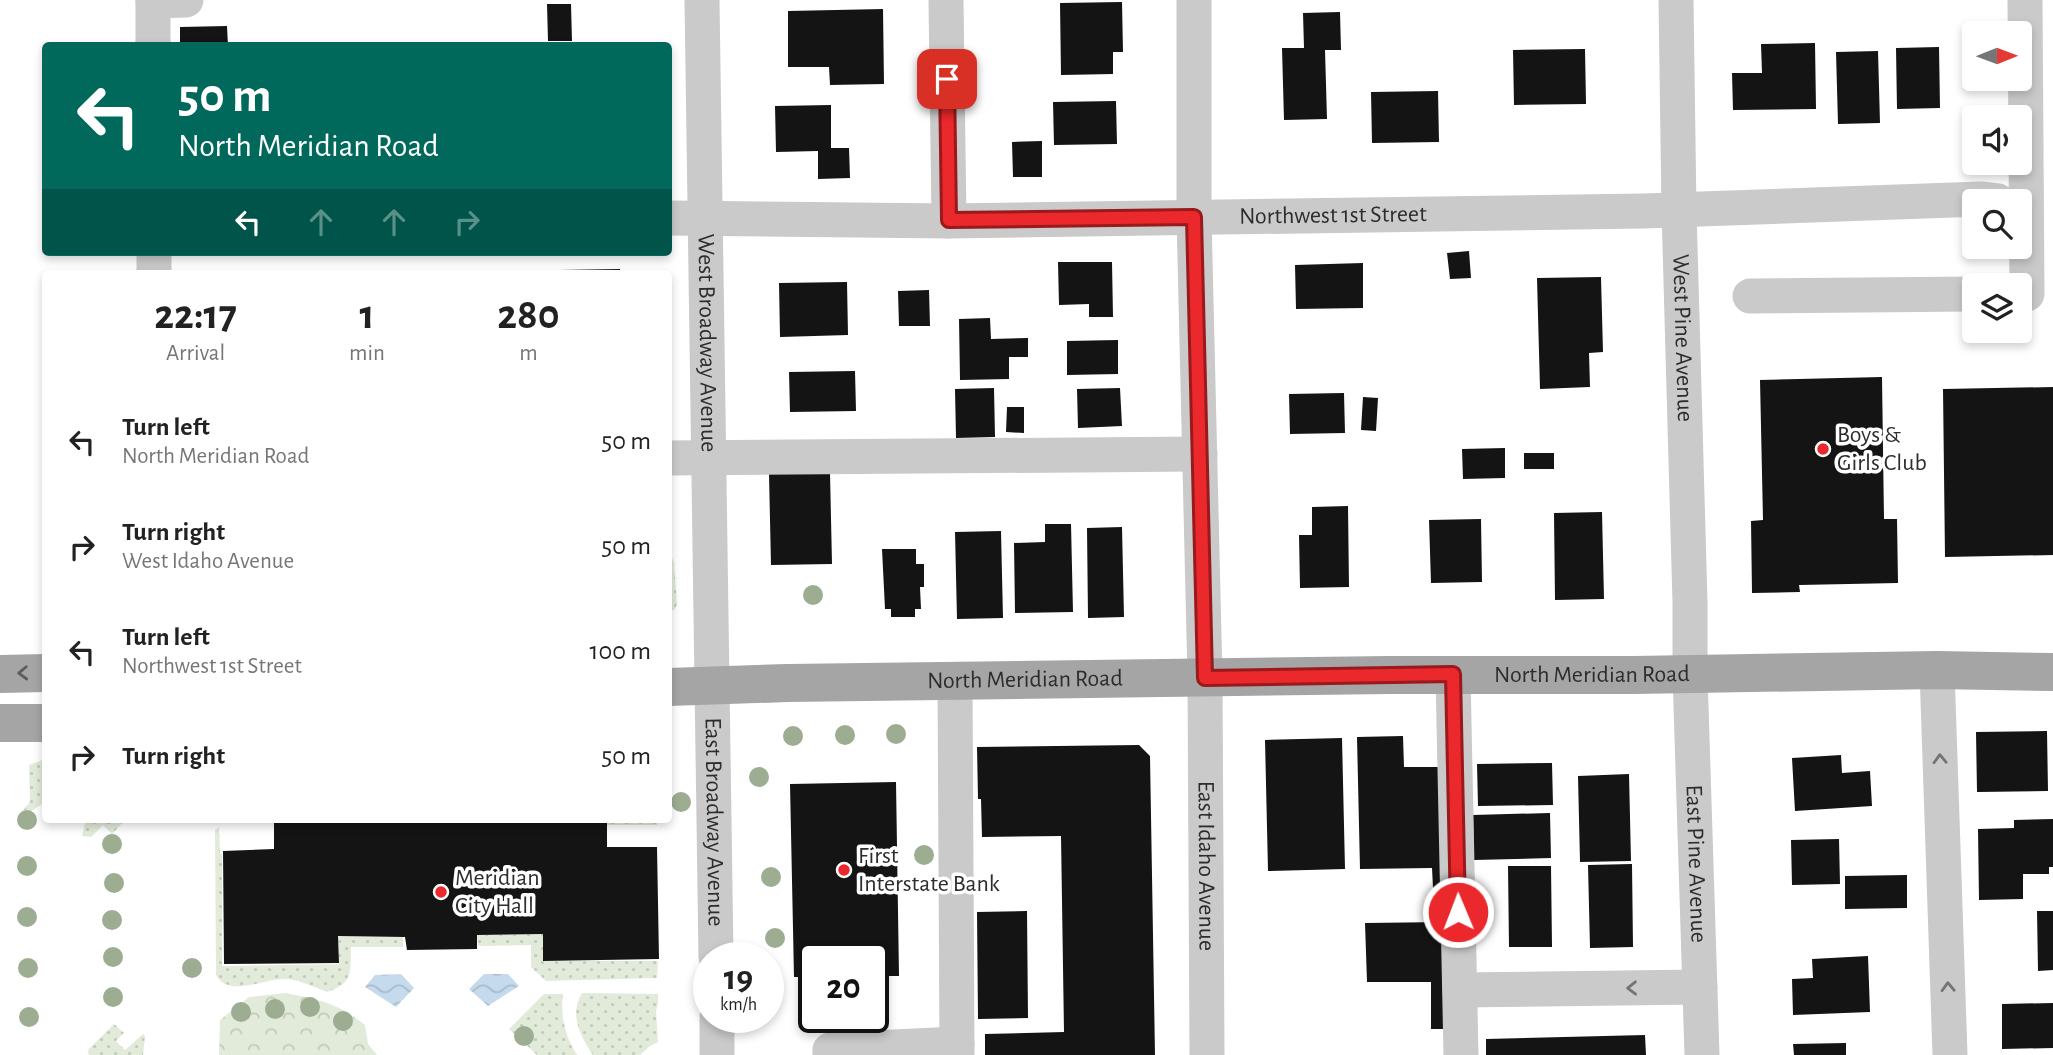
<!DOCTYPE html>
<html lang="en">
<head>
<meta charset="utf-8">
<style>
	:root { --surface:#fff; --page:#f2f2f2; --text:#222; --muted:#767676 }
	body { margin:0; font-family:"Alegreya Sans",sans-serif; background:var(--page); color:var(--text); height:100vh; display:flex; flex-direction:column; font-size:26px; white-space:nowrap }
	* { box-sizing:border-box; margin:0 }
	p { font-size:23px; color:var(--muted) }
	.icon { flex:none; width:38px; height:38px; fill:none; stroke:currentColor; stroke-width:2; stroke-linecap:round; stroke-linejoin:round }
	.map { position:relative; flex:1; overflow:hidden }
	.details { position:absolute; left:42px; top:270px; width:630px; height:553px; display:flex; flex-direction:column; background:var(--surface); border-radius:7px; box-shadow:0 4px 10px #0003 }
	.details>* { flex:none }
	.banner { position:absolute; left:42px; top:42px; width:630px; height:214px; border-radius:7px; box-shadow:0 4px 10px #0003; background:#00695c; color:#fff; overflow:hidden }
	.needle { width:46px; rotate:89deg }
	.controls { position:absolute; left:1962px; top:21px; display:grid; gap:14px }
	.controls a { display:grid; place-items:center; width:70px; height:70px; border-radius:7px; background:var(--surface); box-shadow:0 4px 10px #0003; font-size:35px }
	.speed { position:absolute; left:693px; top:942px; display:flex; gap:14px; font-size:35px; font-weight:700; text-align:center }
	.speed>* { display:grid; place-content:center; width:91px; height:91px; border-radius:50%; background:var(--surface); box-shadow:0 4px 10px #0003; line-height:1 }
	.speed small { font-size:18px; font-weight:400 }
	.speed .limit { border:4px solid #111; border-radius:10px; background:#fff; color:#111 }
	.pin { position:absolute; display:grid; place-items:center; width:60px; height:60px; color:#fff; margin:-30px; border-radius:14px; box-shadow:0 4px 10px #0006 }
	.me { position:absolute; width:77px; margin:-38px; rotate:359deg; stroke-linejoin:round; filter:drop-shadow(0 0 5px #0008) }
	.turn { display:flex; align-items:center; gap:24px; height:147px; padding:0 21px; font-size:32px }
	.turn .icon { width:91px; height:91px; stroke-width:2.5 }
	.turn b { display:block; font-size:49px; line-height:60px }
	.lanes { display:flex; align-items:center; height:66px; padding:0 21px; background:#0003; justify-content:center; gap:35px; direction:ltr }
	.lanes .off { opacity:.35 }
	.eta { display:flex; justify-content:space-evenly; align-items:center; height:119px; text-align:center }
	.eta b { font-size:42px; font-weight:600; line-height:49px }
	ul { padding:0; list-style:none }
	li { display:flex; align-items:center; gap:21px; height:105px; padding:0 21px }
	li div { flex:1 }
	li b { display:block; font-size:26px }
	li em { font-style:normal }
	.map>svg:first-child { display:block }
	.grass { fill:url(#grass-dots) }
	.forest { fill:url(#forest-crowns) }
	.water { fill:url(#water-waves) }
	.building { fill:#141414 }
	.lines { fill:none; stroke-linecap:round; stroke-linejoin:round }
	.minor { stroke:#cacaca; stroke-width:35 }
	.major { stroke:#a5a5a5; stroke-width:38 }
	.tree { fill:#9dad92 }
	.oneway { stroke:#5d5d5d }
	.oneway2 { stroke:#747474 }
	.route-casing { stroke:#991a1c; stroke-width:18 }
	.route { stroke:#eb282b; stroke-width:12 }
	.poi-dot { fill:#eb282b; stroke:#fff; stroke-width:2.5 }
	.labels { text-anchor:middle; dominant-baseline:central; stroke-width:7; stroke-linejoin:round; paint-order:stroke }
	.street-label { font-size:24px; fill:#2d2d2d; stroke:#fff }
	.poi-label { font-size:24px; fill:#2d2d2d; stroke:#fff; text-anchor:start }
</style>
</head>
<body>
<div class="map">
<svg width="2053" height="1055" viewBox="0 0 2053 1055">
	<defs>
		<pattern id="grass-dots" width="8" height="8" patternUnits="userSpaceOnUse" patternTransform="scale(1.75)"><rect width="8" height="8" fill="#e2ebda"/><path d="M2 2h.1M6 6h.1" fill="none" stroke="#c2cabb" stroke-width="1.8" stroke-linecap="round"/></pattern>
		<pattern id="forest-crowns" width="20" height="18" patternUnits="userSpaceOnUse" patternTransform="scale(1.75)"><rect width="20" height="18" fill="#e2ebda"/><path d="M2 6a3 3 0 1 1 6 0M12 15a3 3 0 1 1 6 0" fill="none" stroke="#c2cabb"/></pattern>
		<pattern id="water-waves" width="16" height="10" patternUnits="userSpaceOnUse" patternTransform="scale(1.75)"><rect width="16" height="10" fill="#c5daec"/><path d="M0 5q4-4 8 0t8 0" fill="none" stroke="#aabbcb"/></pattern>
	</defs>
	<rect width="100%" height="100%" fill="#fff"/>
	<path class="grass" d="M669 532 671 535V556L674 562 677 604 675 609 669 613Z
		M45 759V807L42 804 30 812V824H25C19 816 24 808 30 802L29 765Z
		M86 819H126L112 834 103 825 91 837 82 836Z
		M607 819H657V825H607Z
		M219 827 220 853 222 854V966L339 964 338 936 403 937V947H351C350 972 354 983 327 992 313 987 299 979 284 979 262 979 229 998 216 975L215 830Z
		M543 934V961H658L657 978 546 981 531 967V945L478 946 477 935Z
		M582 993 658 994V1004L656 1011 658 1042 650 1046 640 1055H593C580 1036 569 1014 582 993Z
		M544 994H563C560 1016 565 1036 577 1055H537L509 1029Z
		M114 1024 124 1033 116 1041 125 1050 143 1034 145 1036 143 1055H89L88 1050Z"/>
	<path class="forest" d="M286 993C321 1000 337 1003 365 1025L368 1044 377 1055H219L220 1020 249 997Z"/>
	<path class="water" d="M401 974 414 988 396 1007 365 987 375 975Z
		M484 974H508L519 986 488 1006 469 989Z"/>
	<path class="building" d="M1122 2 1123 52H1113V74L1061 75 1060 3Z
		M547 4H571L572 41H548Z
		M883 9 884 84 830 85 829 67H788V11Z
		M1340 12 1341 50H1325L1327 119 1284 120 1282 48H1304L1303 13Z
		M227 26 228 46H180V27Z
		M1815 43 1816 109 1733 110 1732 73H1762L1761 44Z
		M1939 47 1940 108 1897 109 1896 48Z
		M1585 49 1586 104 1514 105 1513 50Z
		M1878 51 1880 123 1838 124 1836 52Z
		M1438 91 1439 142 1372 143 1371 92Z
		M1116 101 1117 144 1054 145 1053 102Z
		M831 105V148H849L850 178 818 179V151L776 152 775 106Z
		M1042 141V177H1013L1012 142Z
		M1469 251 1471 278 1450 279 1447 253Z
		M1058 262H1112L1113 317H1089V304L1059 305Z
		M1363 263V308L1296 309 1295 265Z
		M620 269V273H561L560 270Z
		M1601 277 1603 352 1589 353 1590 387 1540 389 1537 278Z
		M847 282 848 335 780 337 779 283Z
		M929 290 930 326H899L898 291Z
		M990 318 991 339 1028 338V357H1009V379L960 380 959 319Z
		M1118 340V374L1067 375V341Z
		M855 371 856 411 790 412 789 372Z
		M1882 377 1884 519H1897L1898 583 1799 585 1800 592 1752 593 1751 521 1763 520 1760 380Z
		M2053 387V555L1945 557 1943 389Z
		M994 388 995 437 956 438 955 389Z
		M1120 388 1122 426 1078 428 1077 389Z
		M1344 393 1345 433 1290 434 1289 394Z
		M1363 397 1378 398 1376 431 1361 430Z
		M1007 407H1024V433L1006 432Z
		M1505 448V478L1463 479 1462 449Z
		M1524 453H1554V469H1524Z
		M830 473 832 564 771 565 769 474Z
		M1348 506 1349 587 1300 588 1299 535H1312V507Z
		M1602 512 1604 599 1555 600 1554 513Z
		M1481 519 1482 582 1431 583 1429 520Z
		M1045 524H1071L1073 612 1015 613 1014 543 1045 542Z
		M1122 527 1124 617 1088 618 1087 528Z
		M1001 531 1003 618 957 619 955 532Z
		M882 549H916V564H924V587H920L921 609H915V617H891V609H885Z
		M2047 731 2048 791 1977 792 1976 732Z
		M1403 736 1404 767H1443L1446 888H1433L1432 868 1360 869 1357 737Z
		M1342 738 1345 869 1268 871 1265 740Z
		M1139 745 1150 756 1155 1055H985V1034L1064 1032 1061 836 982 837 981 799H978L977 747Z
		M1841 755 1842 773 1870 771 1872 806 1795 811 1792 758Z
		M1552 763 1553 805 1478 806 1477 764Z
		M1629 774 1631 861 1580 862 1578 776Z
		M896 782 899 976H873V957H814V977H794L790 784Z
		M1550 813 1551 858 1474 860 1473 815Z
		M274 819H607V847H657L659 959 543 961V934L477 935V949L407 950 405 937 338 936 339 963 224 964 223 851 274 849Z
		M2053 819V867H2049V874H2023V899L1979 900 1978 829 2014 828V820Z
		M1839 839 1840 884 1792 885 1791 840Z
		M1632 864 1633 947 1590 948 1588 865Z
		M1508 866H1551L1552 947H1509Z
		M1907 875V908L1845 909V876Z
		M1027 911 1028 1018 978 1019 977 912Z
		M2037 911H2053V970L2038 971Z
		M1445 922 1446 1029H1431V982H1367L1365 923Z
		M1868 956 1870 1012 1793 1015 1792 979 1813 978 1812 959Z
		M2053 1003V1048L2002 1049V1004Z
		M1645 1035 1646 1055H1486V1039Z
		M1846 1043V1055H1794L1793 1044Z"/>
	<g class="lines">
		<g class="minor">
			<path d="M153 0V46"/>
			<path id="s1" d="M702 0 716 957"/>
			<path d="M946 0 949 221"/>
			<path id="s2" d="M1194 0V217L1205 678 1207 1055"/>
			<path id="s3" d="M1676 0 1679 210 1690 603V674L1702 1055"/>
			<path d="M153 1 186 0"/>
			<path id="s4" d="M668 218 949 221 1643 211 1981 199 1998 201"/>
			<path d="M154 252V273"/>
			<path d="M2020 294H2027L2025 0"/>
			<path d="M1750 296 1974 294"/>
			<path d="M668 458 1200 454"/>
			<path d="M1937 670 1950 1055"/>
			<path d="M1453 675 1461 1055"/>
			<path d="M955 682 957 1055"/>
			<path d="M1460 990 1700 987"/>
			<path d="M717 1017V1055"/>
			<path d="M830 1055V1050L957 1044"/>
		</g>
		<g class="major">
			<path d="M0 674 46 673"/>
			<path id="s5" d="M668 687 788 683 1390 675H1634L1937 670 2053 672"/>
			<path d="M0 723H46"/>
		</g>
	</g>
	<g class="tree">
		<circle cx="813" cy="595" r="10"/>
		<circle cx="896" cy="734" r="10"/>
		<circle cx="845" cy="735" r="10"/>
		<circle cx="793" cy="736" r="10"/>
		<circle cx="759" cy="777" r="10"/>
		<circle cx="681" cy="802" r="10"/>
		<circle cx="27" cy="820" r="10"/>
		<circle cx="112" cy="844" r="10"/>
		<circle cx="924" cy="855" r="10"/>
		<circle cx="27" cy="866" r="10"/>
		<circle cx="771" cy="877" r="10"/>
		<circle cx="114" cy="883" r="10"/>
		<circle cx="27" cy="917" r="10"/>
		<circle cx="112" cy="920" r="10"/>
		<circle cx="775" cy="938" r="10"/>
		<circle cx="113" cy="957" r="10"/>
		<circle cx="28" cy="968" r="10"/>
		<circle cx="192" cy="968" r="10"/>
		<circle cx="113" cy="997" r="10"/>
		<circle cx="310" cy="1007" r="10"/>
		<circle cx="275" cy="1009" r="10"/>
		<circle cx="241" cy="1012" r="10"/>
		<circle cx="29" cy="1017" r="10"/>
		<circle cx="343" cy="1021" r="10"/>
		<circle cx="524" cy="1036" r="10"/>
	</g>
	<defs><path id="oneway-chevron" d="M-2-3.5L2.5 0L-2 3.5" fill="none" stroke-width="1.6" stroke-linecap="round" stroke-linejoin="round" transform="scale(1.75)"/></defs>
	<use class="oneway" href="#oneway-chevron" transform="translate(23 673) rotate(178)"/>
	<g class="oneway2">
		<use href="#oneway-chevron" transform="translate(1940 759) rotate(-92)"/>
		<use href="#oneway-chevron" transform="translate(1948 987) rotate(-92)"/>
		<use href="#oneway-chevron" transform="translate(1632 988) rotate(179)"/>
	</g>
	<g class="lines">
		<g class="route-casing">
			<path id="route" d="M947 79 949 220 1194 217 1205 678 1453 674 1458 912"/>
		</g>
		<use href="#route" class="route"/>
	</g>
	<g class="poi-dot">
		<circle cx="1823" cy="449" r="7"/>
		<circle cx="844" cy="870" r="7"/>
		<circle cx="441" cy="892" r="7"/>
	</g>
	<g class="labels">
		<g class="street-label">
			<text stroke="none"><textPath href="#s4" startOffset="665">Northwest 1st Street</textPath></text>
			<text stroke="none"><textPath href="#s3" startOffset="338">West Pine Avenue</textPath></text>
			<text stroke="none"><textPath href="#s1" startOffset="343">West Broadway Avenue</textPath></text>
			<text stroke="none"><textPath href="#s5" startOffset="924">North Meridian Road</textPath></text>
			<text stroke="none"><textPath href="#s5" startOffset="357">North Meridian Road</textPath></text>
			<text stroke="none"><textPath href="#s1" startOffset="822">East Broadway Avenue</textPath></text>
			<text stroke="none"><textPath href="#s3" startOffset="864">East Pine Avenue</textPath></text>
			<text stroke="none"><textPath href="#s2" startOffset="866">East Idaho Avenue</textPath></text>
		</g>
		<g class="poi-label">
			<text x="1837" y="435">Boys &amp;<tspan x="1837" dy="28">Girls Club</tspan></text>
			<text x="858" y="856">First<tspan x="858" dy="28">Interstate Bank</tspan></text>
			<text x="455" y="878">Meridian<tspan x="455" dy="28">City Hall</tspan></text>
		</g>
	</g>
</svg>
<div class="controls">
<a><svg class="needle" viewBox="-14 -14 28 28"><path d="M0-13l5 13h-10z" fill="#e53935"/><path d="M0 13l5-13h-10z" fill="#767676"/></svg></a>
<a><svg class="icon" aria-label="sound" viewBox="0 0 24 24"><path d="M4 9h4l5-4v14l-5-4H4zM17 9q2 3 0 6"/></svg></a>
<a><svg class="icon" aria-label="search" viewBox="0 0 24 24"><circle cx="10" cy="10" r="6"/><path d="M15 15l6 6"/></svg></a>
<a><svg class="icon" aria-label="layers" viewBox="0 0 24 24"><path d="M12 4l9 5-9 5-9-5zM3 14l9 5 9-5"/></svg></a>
</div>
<div class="speed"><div>19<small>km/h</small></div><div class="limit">20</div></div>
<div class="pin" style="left:947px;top:79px;background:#d93025"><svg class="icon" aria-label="arrive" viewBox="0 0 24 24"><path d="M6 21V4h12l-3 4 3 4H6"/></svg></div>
<svg class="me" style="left:1458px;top:912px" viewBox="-20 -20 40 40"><circle r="17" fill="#eb282b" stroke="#fff" stroke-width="3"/><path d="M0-11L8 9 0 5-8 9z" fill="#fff"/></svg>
<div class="banner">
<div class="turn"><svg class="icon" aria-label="left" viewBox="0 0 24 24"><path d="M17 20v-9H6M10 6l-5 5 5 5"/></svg><div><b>50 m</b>North Meridian Road</div></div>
<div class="lanes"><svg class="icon" aria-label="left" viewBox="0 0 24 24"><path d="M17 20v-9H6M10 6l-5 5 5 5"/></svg><svg class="icon off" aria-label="ahead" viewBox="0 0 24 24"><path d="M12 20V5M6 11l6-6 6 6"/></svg><svg class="icon off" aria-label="ahead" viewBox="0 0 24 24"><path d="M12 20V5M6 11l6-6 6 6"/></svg><svg class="icon off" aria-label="right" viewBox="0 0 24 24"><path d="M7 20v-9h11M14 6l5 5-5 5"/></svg></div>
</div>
<section class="details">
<div class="eta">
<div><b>22:17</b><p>Arrival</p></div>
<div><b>1</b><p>min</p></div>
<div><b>280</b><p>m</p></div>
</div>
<ul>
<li><svg class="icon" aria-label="left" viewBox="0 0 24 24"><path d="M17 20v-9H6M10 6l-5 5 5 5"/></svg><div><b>Turn left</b><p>North Meridian Road</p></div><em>50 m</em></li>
<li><svg class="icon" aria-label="right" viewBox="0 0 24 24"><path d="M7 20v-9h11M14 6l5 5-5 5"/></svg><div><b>Turn right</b><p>West Idaho Avenue</p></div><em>50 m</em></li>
<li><svg class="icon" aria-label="left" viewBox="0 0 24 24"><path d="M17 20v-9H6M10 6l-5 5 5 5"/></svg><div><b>Turn left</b><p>Northwest 1st Street</p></div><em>100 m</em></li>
<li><svg class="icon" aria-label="right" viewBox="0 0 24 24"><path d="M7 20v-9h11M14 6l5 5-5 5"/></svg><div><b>Turn right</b></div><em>50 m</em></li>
</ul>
</section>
</div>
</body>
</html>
